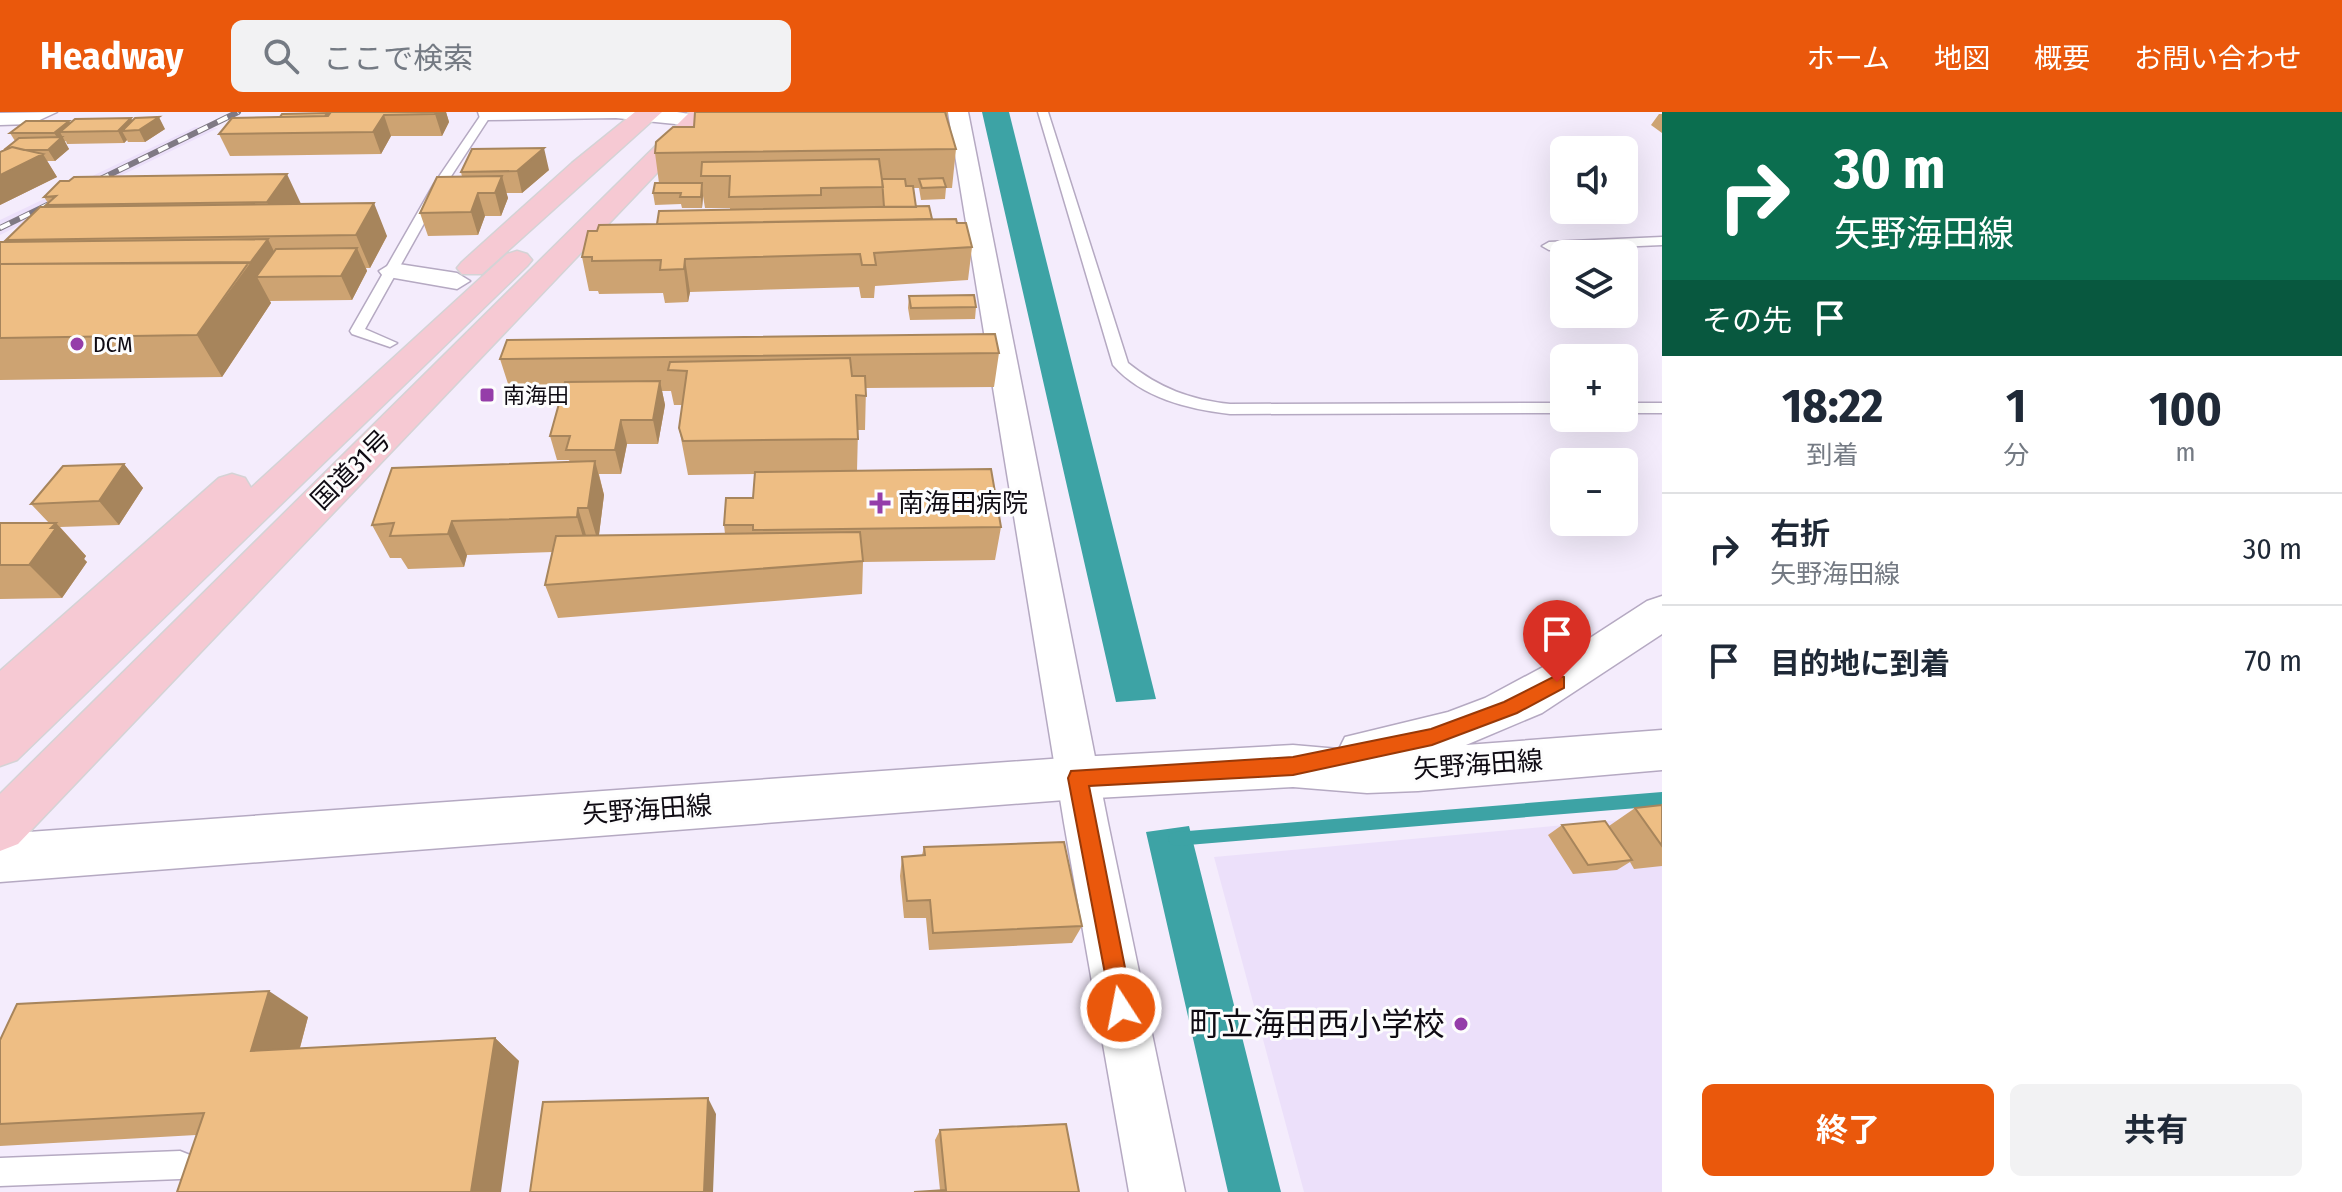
<!DOCTYPE html>
<html lang="ja">
<head>
<meta charset="utf-8">
<style>
	:root { --surface:#fff; --page:#f2f2f3; --text:#1f2937; --muted:#747a83; --line:#e0e1e3; --accent:#ea580c }
	body { margin:0; font-family:"Fira Sans Condensed","Noto Sans JP",sans-serif; background:var(--page); color:var(--text); height:100vh; display:flex; flex-direction:column; font-size:30px; white-space:nowrap }
	* { box-sizing:border-box; margin:0 }
	p { font-size:26px; color:var(--muted) }
	.icon { flex:none; width:44px; height:44px; fill:none; stroke:currentColor; stroke-width:2; stroke-linecap:round; stroke-linejoin:round }
	.map { position:relative; flex:1; overflow:hidden }
	.panel { display:flex; flex-direction:column; background:var(--surface); width:680px }
	.panel>* { flex:none }
	.guide { background:#0b6e4f; color:#fff; overflow:hidden }
	.tools { position:absolute; left:1550px; top:24px; display:grid; gap:16px }
	.tools a { display:grid; place-items:center; width:88px; height:88px; border-radius:12px; background:var(--surface); box-shadow:0 8px 32px #0002; font-size:40px }
	.pin { position:absolute; display:grid; place-items:center; width:68px; height:68px; color:#fff; margin:-82px -34px; border-radius:50% 50% 50% 0; rotate:-45deg; box-shadow:0 0 8px #0007 }
	.pin .icon { rotate:45deg }
	.me { position:absolute; width:88px; margin:-44px; rotate:349deg; stroke-linejoin:round; filter:drop-shadow(0 0 6px #0008) }
	.turn { display:flex; align-items:center; gap:28px; height:168px; padding:0 40px; font-size:36px }
	.turn .icon { width:104px; height:104px; stroke-width:2.5 }
	.turn b { display:block; font-size:56px; line-height:68px }
	.then { display:flex; align-items:center; height:76px; padding:0 40px; background:#0003; gap:16px; font-size:30px }
	.eta { display:flex; justify-content:space-evenly; align-items:center; height:136px; text-align:center }
	.eta b { font-size:48px; font-weight:700; line-height:56px }
	.action { display:flex; gap:16px; margin-top:auto; padding:16px 40px }
	.action a { flex:1; height:92px; border-radius:12px; background:var(--accent); color:#fff; font-size:32px; font-weight:700; line-height:92px; text-align:center }
	.action a+a { background:var(--page); color:var(--text) }
	ul { padding:0; list-style:none }
	li { display:flex; align-items:center; gap:24px; height:112px; padding:0 40px; border-top:2px solid var(--line) }
	li div { flex:1 }
	li b { display:block; font-size:30px }
	li em { font-style:normal }
	header { display:flex; align-items:center; gap:48px; box-sizing:border-box; height:112px; padding:0 40px; background:var(--accent); color:#fff }
	header strong { font-size:38px }
	nav { display:flex; gap:44px; margin-inline-start:auto; font-size:28px }
	.search { width:560px; height:72px; background:var(--page); display:flex; align-items:center; gap:20px; box-sizing:border-box; padding:0 28px; border-radius:12px; color:var(--muted); font-size:30px }
	main { display:flex; flex:1; min-height:0 }
	.map>svg:first-child { display:block }
	.built { fill:#ece0fa }
	.water { fill:#3da3a5 }
	.lines { fill:none; stroke-linecap:round; stroke-linejoin:round }
	.stream { fill:#3da3a5; fill-rule:evenodd }
	.lane-casing { stroke:#b5a9c2; stroke-width:3 }
	.street-casing { stroke:#b5a9c2; stroke-width:3 }
	.secondary-casing { stroke:#b5a9c2; stroke-width:3 }
	.highway-casing { stroke:#d4d3d5; stroke-width:3 }
	.lane { fill:#fff; fill-rule:evenodd }
	.street { fill:#fff; fill-rule:evenodd }
	.secondary { fill:#fff; fill-rule:evenodd }
	.highway { fill:#f6c9d3; fill-rule:evenodd }
	.rail-casing { stroke:#7f7984; stroke-width:6 }
	.rail { stroke:#fdfdfd; stroke-width:4; stroke-dasharray:11; stroke-linecap:butt }
	.wall { fill:#cda372; fill-rule:evenodd }
	.shaded-wall { fill:#a7855c }
	.building { fill:#eebe84; stroke:#a7855c; stroke-width:2 }
	.route { fill:#ea580c; stroke:#983908; stroke-width:2 }
	.poi-dot { fill:#953da9; stroke:#fdfdfd; stroke-width:3 }
	.labels { text-anchor:middle; dominant-baseline:central; stroke-width:6; stroke-linejoin:round; paint-order:stroke }
	.far-poi-label { font-size:22px; fill:#0f0b13; stroke:#fdfdfd; text-anchor:start }
	.street-label { font-size:26px; fill:#0f0b13; stroke:#fdfdfd }
	.poi-label { font-size:26px; fill:#0f0b13; stroke:#fdfdfd; text-anchor:start }
	.near-poi-label { font-size:32px; fill:#0f0b13; stroke:#fdfdfd; text-anchor:end }
</style>
</head>
<body>
<header>
<strong>Headway</strong>
<div class="search"><svg class="icon" aria-label="search" viewBox="0 0 24 24"><circle cx="10" cy="10" r="6"/><path d="M15 15l6 6"/></svg>ここで検索</div>
<nav><a>ホーム</a><a>地図</a><a>概要</a><a>お問い合わせ</a></nav>
</header>
<main>
<div class="map">
<svg width="1662" height="1080" viewBox="0 0 1662 1080">
	<rect width="100%" height="100%" fill="#f4ecfc"/>
	<path class="built" d="M195 15 218 16 0 123V108Z
		M1662 704V1080H1304L1214 745Z"/>
	<path class="water" d="M982 0H1009L1156 587 1116 590Z
		M1189 714 1281 1080H1228L1146 720Z"/>
	<g class="lines">
		<path class="stream" d="M1662 680V694L1176 734 1170 732 1168 727 1170 722 1176 720Z"/>
		<g class="lane-casing">
			<path id="lane" d="M483 0H493L446 72 365 217 397 231 390 235 352 222 350 219 434 72Z
				M1038 0H1048L1128 251C1159 276 1191 288 1230 292L1564 291V301L1230 302C1188 297 1142 286 1113 253Z
				M1662 125V133L1549 138 1542 134 1549 130Z
				M1624 291H1662V301H1624Z
				M180 1039 190 1043 194 1053 190 1063 180 1067 0 1074V1046Z"/>
		</g>
		<g class="street-casing">
			<path id="street" d="M57 0 31 12 0 13V1Z
				M478 0H677L702 4 705 8 695 14 616 6 487 8 480 6Z
				M948 0H968L1108 711 1185 1080H1129L1064 711Z
				M392 151 457 161 470 169 457 177 383 164 379 159Z"/>
		</g>
		<g class="secondary-casing">
			<path id="secondary" d="M1662 484V522L1542 601 1466 633 1662 618V658L1418 679 1367 681 1293 675 1078 687 0 770V722L1078 645 1293 633 1339 637 1345 625 1448 600 1485 586 1556 548 1647 489Z"/>
		</g>
		<g class="highway-casing">
			<path id="highway" d="M635 0H662L482 162H462L457 156 462 150 572 51Z
				M690 0H715L18 732 0 739V682Z
				M517 139 527 142 532 148 527 154 17 648 0 654V559L219 366 232 362 245 366 251 376 507 142Z"/>
		</g>
		<use href="#lane" class="lane"/>
		<use href="#street" class="street"/>
		<use href="#secondary" class="secondary"/>
		<use href="#highway" class="highway"/>
		<g class="rail-casing">
			<path id="rail" d="M0 116 238 0"/>
		</g>
		<use href="#rail" class="rail"/>
	</g>
	<path class="wall" d="M331 0H446L449 10 442 24H391L381 42 230 44 219 22 280 5 328 1V3Z
		M695 0H948L947 8 956 37 952 76H946L945 87 921 88 919 76H913L916 95 932 107 957 111 972 135 968 168 875 174 874 186H861L859 175 690 180 688 190 665 191 663 181 599 182 598 179H589L582 145 597 119 657 112 730 98V96H705L703 84 702 96H682L681 92 655 93 653 81 659 71 655 41 694 15Z
		M1659 2H1662V21L1651 13Z
		M132 8 165 17 145 30H128L127 28 124 31 67 32 66 29 64 30 69 37 55 49H47L57 65 0 93V40L15 29 10 21 71 11Z
		M549 58 522 81H506L508 86 501 104H485L478 123 428 124 420 101 462 65 461 60Z
		M60 69 301 92 387 124 370 156H366L367 159 352 188 270 189 271 191 222 265 0 268V130L7 129 6 128 48 95 46 93 48 91 44 85Z
		M909 184 976 195 975 207 910 208 908 196Z
		M999 241 994 275 866 276 865 318H858L857 359 1001 415 995 448 863 450 862 482 558 506 545 473 553 440 467 443 464 455 408 457 401 446H390L372 413 570 350 569 348H557L550 324 562 280 511 281 500 247ZM662 279H671L674 293H683L679 316 688 363 755 362 753 386 724 413 725 422 599 423 604 383 599 362H621L627 332H658L665 293Z
		M124 352 143 376 119 413 60 415 86 444 84 447 87 450 62 486 0 487V411H49L31 392Z
		M1662 693V754L1634 757 1630 750 1617 758 1573 762 1548 723 1562 713 1609 714 1635 696Z
		M924 735 1082 814 1072 831 929 838 926 806H904L900 764 902 745 922 743Z
		M308 905 300 936 495 926 519 949 196 1023 0 1034V928Z
		M940 1018 1079 1080 940 1078 935 1028Z"/>
	<path class="shaded-wall" d="M436 0H446L449 10 442 24 435 2Z
		M384 3 391 24 381 42 373 20Z
		M159 5 165 17 145 30 139 18Z
		M131 6 137 17 122 19 127 28 124 31 118 19Z
		M69 9 76 20H60L69 37 55 49 48 38 59 28 54 21Z
		M544 36 549 58 522 81 517 59Z
		M43 42 57 65 0 93V63Z
		M287 62 302 94 283 123 267 90Z
		M502 64 508 86 501 104 495 81Z
		M702 73 703 84 702 96 701 85Z
		M478 81 485 104 478 123 471 100Z
		M374 91 387 124 370 156 356 123Z
		M268 127 284 160 257 165 271 191 222 265 197 223Z
		M357 136 367 159 352 188 341 164Z
		M685 147 690 180 688 190 684 157Z
		M660 269 665 293 658 332 653 308Z
		M621 308 627 332 621 362 615 338Z
		M595 349 604 383 598 430 588 396Z
		M124 352 143 376 119 413 99 389Z
		M578 396 588 430 587 438 577 405Z
		M452 409 467 443 464 455 448 422Z
		M56 411 86 444 84 447 87 450 62 486 29 453Z
		M269 879 308 905 293 961 251 939Z
		M495 926 519 949 501 1080H471Z
		M708 986 716 1002 713 1080H704Z"/>
	<path class="building" d="M331 0H436L435 2 384 3 373 20 219 22 232 6 328 4Z
		M695 0H945L956 37 655 41 656 30 673 15H694Z
		M328 1 325 4 280 5 282 2Z
		M159 5 139 18 122 19 135 6Z
		M131 6 118 19 60 20 75 7Z
		M26 9H69L54 21H10Z
		M62 25 48 38H24L12 35 4 38 19 26Z
		M12 35 43 42 0 63V40Z
		M544 36 517 59 461 60 472 37Z
		M879 47 883 75 821 76V83L729 85 730 64H701L702 50Z
		M287 62 267 90 46 93 56 84 44 85 60 69H69L74 65Z
		M502 64 495 81H478L471 100 420 101 437 65Z
		M943 66 946 75 922 76 919 67Z
		M882 67H905L906 74H913L916 95H884Z
		M655 71H702L701 85H680L681 81H653Z
		M374 91 356 123 6 128 40 95Z
		M929 94 932 107 657 112 659 99Z
		M956 107 957 111H966L972 135 874 141 876 153H862L860 142 685 147 684 157 660 158 661 148 592 149V145H582L588 119H597L599 113Z
		M268 127 250 151 0 152V130Z
		M357 136 341 164 256 165 276 137Z
		M249 150 197 223 0 226V152Z
		M974 183 976 195 911 196 909 184Z
		M995 222 999 241 500 247 507 228Z
		M850 246 852 264H865L866 284 856 283 858 327 683 329 679 316 687 259 668 258 670 250Z
		M660 269 653 308H621L615 338H566L570 324H550L565 270Z
		M595 349 588 396H578L577 405 452 409 448 422 390 424 394 411 372 413 392 356Z
		M124 352 99 389 31 392 63 354Z
		M991 357 1001 415 753 418V413H724L726 386H753L755 360Z
		M0 411H56L51 416H56L29 453H0Z
		M860 420 863 449 545 473 556 424Z
		M1662 693V734L1635 696Z
		M1605 709 1632 748 1588 753 1562 713Z
		M1064 730 1082 814 933 821 930 788 907 789 902 745 925 743 924 735Z
		M269 879 251 939 495 926 471 1080H177L204 1001 0 1012V928L17 892Z
		M708 986 704 1080H530L543 990Z
		M1066 1012 1079 1080H914L946 1078 940 1018Z"/>
	<path class="route" d="M1557 563 1564 565V576L1517 601 1432 633 1293 663 1089 674 1133 896 1130 904 1121 908 1113 904 1068 666 1071 659 1293 645 1431 617 1504 590Z"/>
	<g class="poi-dot">
		<circle cx="77" cy="232" r="8"/>
		<rect x="479" y="275" width="16" height="16" rx="4"/>
		<path d="M876 379h8v8h8v8h-8v8h-8v-8h-8v-8h8z"/>
		<circle cx="1461" cy="912" r="8"/>
	</g>
	<g class="labels">
		<g class="far-poi-label">
			<text x="93" y="232">DCM</text>
			<text x="503" y="283">南海田</text>
		</g>
		<g class="street-label">
			<text transform="translate(351 358) rotate(-45)">国道31号</text>
			<text transform="translate(1478 653) rotate(-4)">矢野海田線</text>
			<text transform="translate(647 698) rotate(-4)">矢野海田線</text>
		</g>
		<g class="poi-label">
			<text x="898" y="391">南海田病院</text>
		</g>
		<g class="near-poi-label">
			<text x="1445" y="912">町立海田西小学校</text>
		</g>
	</g>
</svg>
<div class="tools">
<a><svg class="icon" aria-label="sound" viewBox="0 0 24 24"><path d="M4 9h4l5-4v14l-5-4H4zM17 9q2 3 0 6"/></svg></a>
<a><svg class="icon" aria-label="layers" viewBox="0 0 24 24"><path d="M12 4l9 5-9 5-9-5zM3 14l9 5 9-5"/></svg></a>
<a>+</a>
<a>−</a>
</div>
<div class="pin" style="left:1557px;top:570px;background:#d93025"><svg class="icon" aria-label="arrive" viewBox="0 0 24 24"><path d="M6 21V4h12l-3 4 3 4H6"/></svg></div>
<svg class="me" style="left:1121px;top:896px" viewBox="-20 -20 40 40"><circle r="17" fill="#ea580c" stroke="#fff" stroke-width="3"/><path d="M0-11L8 9 0 5-8 9z" fill="#fff"/></svg>
</div>
<section class="panel">
<div class="guide">
<div class="turn"><svg class="icon" aria-label="right" viewBox="0 0 24 24"><path d="M7 20v-9h11M14 6l5 5-5 5"/></svg><div><b>30 m</b>矢野海田線</div></div>
<div class="then">その先<svg class="icon" aria-label="arrive" viewBox="0 0 24 24"><path d="M6 21V4h12l-3 4 3 4H6"/></svg></div>
</div>
<div class="eta">
<div><b>18:22</b><p>到着</p></div>
<div><b>1</b><p>分</p></div>
<div><b>100</b><p>m</p></div>
</div>
<ul>
<li><svg class="icon" aria-label="right" viewBox="0 0 24 24"><path d="M7 20v-9h11M14 6l5 5-5 5"/></svg><div><b>右折</b><p>矢野海田線</p></div><em>30 m</em></li>
<li><svg class="icon" aria-label="arrive" viewBox="0 0 24 24"><path d="M6 21V4h12l-3 4 3 4H6"/></svg><div><b>目的地に到着</b></div><em>70 m</em></li>
</ul>
<div class="action"><a>終了</a><a>共有</a></div>
</section>
</main>
</body>
</html>
